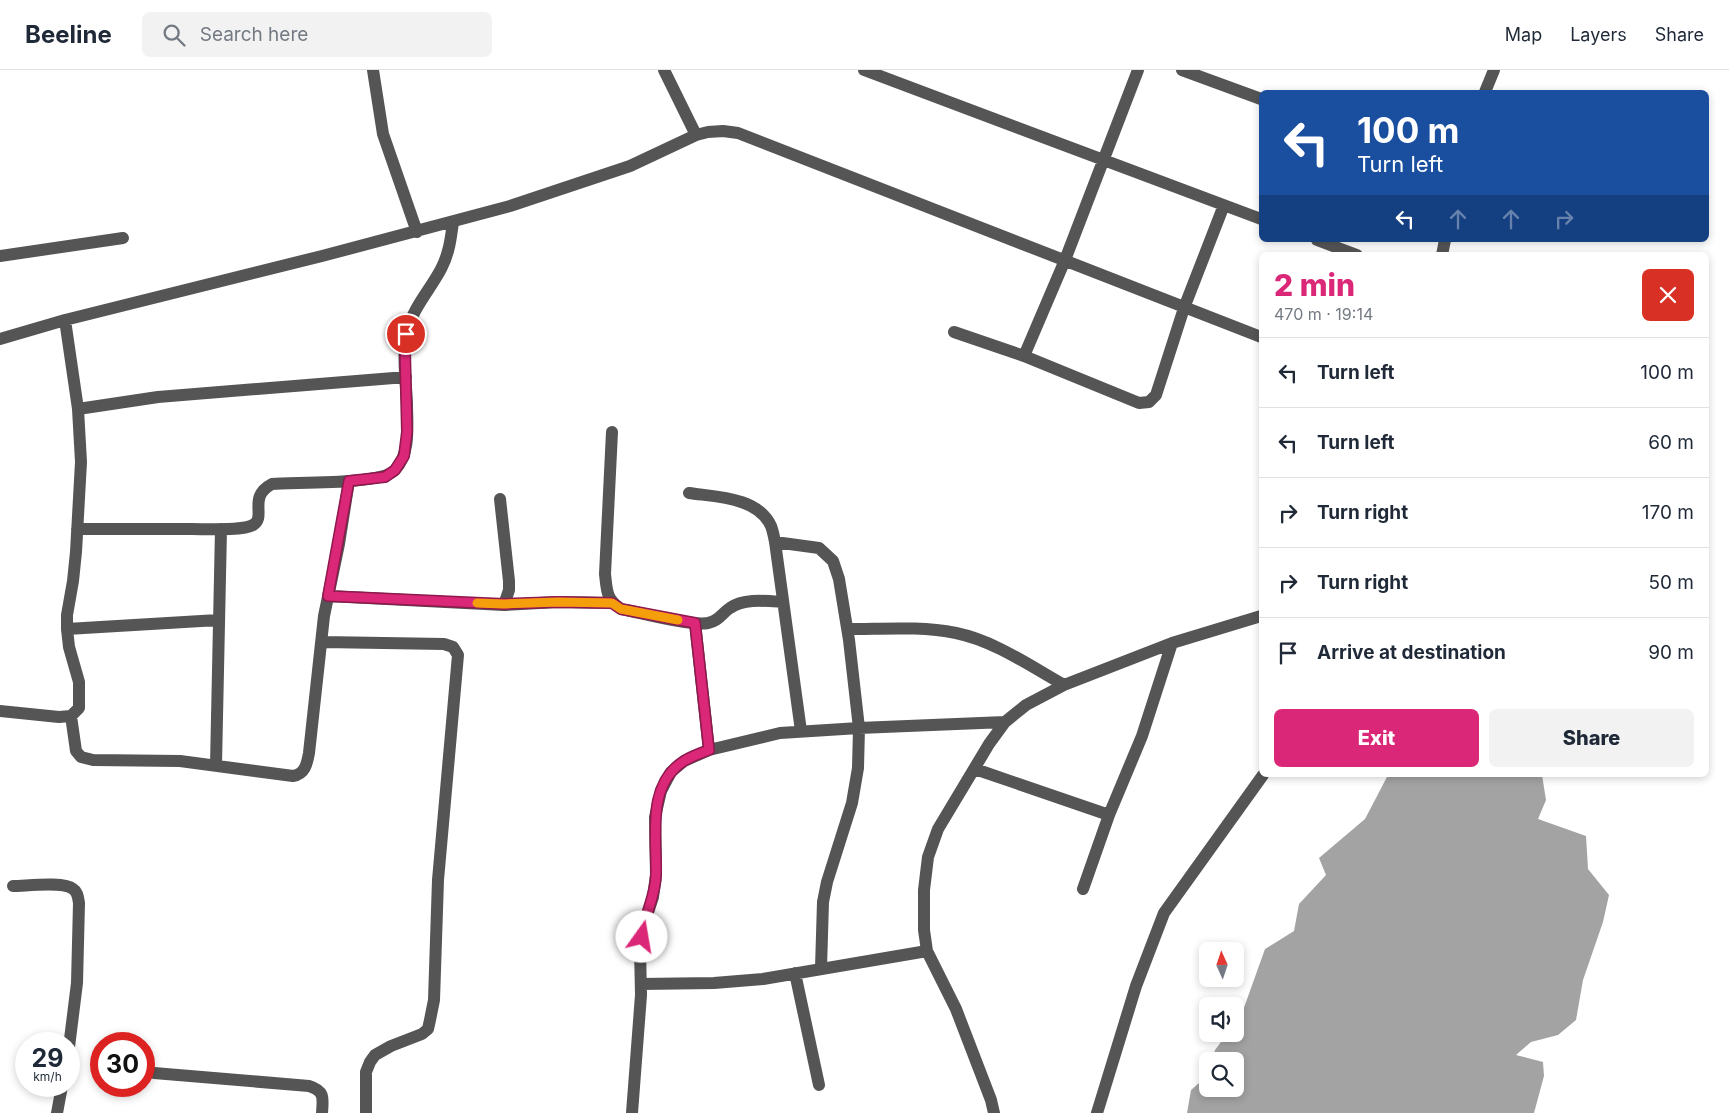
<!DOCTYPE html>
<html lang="en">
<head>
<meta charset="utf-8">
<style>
	:root { --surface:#fff; --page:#f2f2f3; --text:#1f2937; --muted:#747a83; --line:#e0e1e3; --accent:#db2777 }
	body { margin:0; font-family:Inter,sans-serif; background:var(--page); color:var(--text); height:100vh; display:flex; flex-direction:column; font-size:19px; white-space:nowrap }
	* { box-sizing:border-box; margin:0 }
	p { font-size:16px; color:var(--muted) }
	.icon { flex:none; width:28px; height:28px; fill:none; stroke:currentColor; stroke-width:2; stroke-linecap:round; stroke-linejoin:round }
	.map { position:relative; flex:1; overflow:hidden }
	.drawer { position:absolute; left:1259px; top:182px; width:450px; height:525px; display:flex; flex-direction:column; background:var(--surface); border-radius:8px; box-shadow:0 2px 8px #0003 }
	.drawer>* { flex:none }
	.guide { position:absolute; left:1259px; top:20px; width:450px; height:152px; border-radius:8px; box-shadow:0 2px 8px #0003; background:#1a4fa0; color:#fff; overflow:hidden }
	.needle { width:32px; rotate:357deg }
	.tools { position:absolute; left:1199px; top:872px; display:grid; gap:10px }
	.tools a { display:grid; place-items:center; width:45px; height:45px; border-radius:8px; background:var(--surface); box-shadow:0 2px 8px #0003; font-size:25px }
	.speed { position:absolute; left:15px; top:962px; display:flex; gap:10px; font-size:25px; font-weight:700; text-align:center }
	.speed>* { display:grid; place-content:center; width:65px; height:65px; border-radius:50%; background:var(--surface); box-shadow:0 2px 8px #0003; line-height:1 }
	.speed small { font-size:12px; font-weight:400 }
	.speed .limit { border:8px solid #d22; background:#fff; color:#111 }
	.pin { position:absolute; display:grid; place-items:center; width:42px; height:42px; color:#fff; margin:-21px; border:2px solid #fff; border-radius:50%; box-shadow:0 1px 5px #0007 }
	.me { position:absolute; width:55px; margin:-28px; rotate:13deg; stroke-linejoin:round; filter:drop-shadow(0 0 4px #0008) }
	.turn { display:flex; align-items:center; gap:18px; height:105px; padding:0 15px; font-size:22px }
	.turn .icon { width:65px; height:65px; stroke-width:2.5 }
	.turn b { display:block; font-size:35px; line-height:42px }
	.lanes { display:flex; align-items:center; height:48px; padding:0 15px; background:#0003; justify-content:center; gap:25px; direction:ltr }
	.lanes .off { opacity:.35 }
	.round { display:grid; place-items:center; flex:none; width:52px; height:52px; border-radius:8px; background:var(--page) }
	.headline { display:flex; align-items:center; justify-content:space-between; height:85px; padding:0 15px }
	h1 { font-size:30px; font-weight:800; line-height:38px; color:var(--accent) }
	.action { display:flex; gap:10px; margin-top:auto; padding:10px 15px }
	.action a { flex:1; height:58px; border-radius:8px; background:var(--accent); color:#fff; font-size:20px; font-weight:800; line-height:58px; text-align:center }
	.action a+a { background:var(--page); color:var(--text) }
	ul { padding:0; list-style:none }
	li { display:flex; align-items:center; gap:15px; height:70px; padding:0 15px; border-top:1px solid var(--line) }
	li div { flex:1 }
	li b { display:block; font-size:19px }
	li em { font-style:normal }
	header { display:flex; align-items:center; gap:30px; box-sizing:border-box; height:70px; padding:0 25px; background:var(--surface); border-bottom:1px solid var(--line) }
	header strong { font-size:24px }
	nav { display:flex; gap:28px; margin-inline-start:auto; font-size:18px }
	.search { width:350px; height:45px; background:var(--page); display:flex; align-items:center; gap:12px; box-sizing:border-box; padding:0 18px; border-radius:8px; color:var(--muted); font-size:19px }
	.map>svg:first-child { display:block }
	.water { fill:#a3a3a3 }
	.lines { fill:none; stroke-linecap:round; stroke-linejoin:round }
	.minor { stroke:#555; stroke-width:12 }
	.route-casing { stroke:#8e194d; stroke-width:12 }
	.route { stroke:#db2777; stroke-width:9 }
	.slow { stroke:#f59e0b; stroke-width:9 }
</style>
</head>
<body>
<header>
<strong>Beeline</strong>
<div class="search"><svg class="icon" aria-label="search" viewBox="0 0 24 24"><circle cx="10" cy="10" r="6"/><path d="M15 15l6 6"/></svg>Search here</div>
<nav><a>Map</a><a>Layers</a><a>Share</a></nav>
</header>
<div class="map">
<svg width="1729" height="1043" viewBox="0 0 1729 1043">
	<rect width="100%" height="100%" fill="#fff"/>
	<path class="water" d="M1388 705H1542L1546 730 1538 749 1586 766 1588 799 1609 825 1603 852 1583 910 1576 950 1558 965 1531 972 1516 985 1543 992 1544 1006 1534 1043H1187L1191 1020 1206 1007 1207 1002 1208 1019H1235V991H1211L1215 980 1227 964H1235V954L1241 946 1265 879 1294 861 1299 834 1326 805 1319 788 1365 749Z"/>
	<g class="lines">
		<path class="minor" d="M373 0 383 64 417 162
			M664 0 696 65
			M864 0 1261 149
			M1182 0 1261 29
			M1485 22 1494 0
			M1317 170 1357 185
			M1442 185 1445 170
			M0 186 123 168
			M954 262 1024 286 1139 333 1149 332 1156 325 1184 238 1224 135
			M0 269 65 250 322 186 510 136 630 96 696 65 708 62 723 61 738 63 1261 267
			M1024 286 1065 190 1138 0
			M78 339 158 327 406 307
			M612 362 605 504C607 521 606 529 621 539 642 543 689 556 708 553 719 551 722 543 730 538 744 528 767 531 783 532
			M689 423C716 427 758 427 771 456 773 461 774 467 775 472L801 661
			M500 429 509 511V520L504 535
			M77 459C115 459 154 459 192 459 206 459 243 461 253 455 267 447 247 427 272 414 296 412 381 415 395 400 411 383 407 355 407 334 406 311 402 285 407 262 412 239 430 220 441 199 449 184 451 168 453 152
			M775 472 819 478 833 491 839 509 849 570 859 658 858 698 852 733 827 812 823 832 821 898
			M328 526 504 535 558 532 612 533
			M695 553 709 680
			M67 559 218 550
			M848 559C884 559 920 556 956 563 995 571 1030 596 1064 615
			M323 572 444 574 453 577 458 585 438 810 434 930 430 950 428 959 422 964 391 976 375 985 370 992 366 1002V1043
			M0 641 59 647 71 646 79 638V612L69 577 67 559V545L73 511 76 482 81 392 78 339 65 250
			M71 646 76 681 81 687 93 690 180 691 293 706C305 704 307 694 309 683L324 546 339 474 349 411
			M216 695 221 459
			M975 699 1109 745
			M13 816C26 816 64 811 73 819 78 822 78 828 79 833L77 913 69 977
			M1083 819 1109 745 1142 666 1172 573
			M795 903 819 1015
			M641 914 714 913 763 909 927 881
			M154 1003 309 1016C325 1021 323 1028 322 1043
			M57 1043 62 1016
			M632 1043 641 925 640 878 643 857 653 827 656 805 655 747 661 721 671 702 684 691 709 680 780 663 859 658 1005 652
			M994 1043 991 1030 956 939 927 881 924 860V820L928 787 938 759 989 674 1005 652 1026 635 1064 615 1172 573 1261 546
			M1097 1043 1136 916 1164 843 1263 705"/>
	</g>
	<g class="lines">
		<g class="route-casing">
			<path id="route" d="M406 264 405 280 407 362 404 386 395 400 385 407 349 411 328 526 504 534 558 532 612 533 621 539 695 553 709 680C701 683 692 686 684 691 646 715 657 766 656 804 656 826 644 845 642 867"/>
		</g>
		<use href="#route" class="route"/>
		<path class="slow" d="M477 533 504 534 558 532 612 533 621 539 678 550"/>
	</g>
</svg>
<div class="tools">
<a><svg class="needle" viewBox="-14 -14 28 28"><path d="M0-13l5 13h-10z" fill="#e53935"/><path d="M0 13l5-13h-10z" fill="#747a83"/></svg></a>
<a><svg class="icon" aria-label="sound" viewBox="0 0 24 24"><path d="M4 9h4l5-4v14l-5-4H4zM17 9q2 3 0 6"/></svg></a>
<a><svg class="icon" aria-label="search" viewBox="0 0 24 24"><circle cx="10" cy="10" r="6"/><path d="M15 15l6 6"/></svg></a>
</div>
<div class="speed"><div>29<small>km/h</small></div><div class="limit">30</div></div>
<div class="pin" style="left:406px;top:264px;background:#d93025"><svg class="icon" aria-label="arrive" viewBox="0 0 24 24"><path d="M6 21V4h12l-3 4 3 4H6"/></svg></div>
<svg class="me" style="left:642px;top:867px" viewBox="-20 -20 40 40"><circle r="19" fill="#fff"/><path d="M0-13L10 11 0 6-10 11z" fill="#db2777"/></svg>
<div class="guide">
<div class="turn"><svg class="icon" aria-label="left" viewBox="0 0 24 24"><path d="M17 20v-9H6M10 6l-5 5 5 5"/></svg><div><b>100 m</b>Turn left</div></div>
<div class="lanes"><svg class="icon" aria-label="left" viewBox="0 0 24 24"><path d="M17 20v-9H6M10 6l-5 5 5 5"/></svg><svg class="icon off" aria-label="ahead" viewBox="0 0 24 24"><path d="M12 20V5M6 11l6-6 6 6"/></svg><svg class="icon off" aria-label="ahead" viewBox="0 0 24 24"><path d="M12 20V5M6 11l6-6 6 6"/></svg><svg class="icon off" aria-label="right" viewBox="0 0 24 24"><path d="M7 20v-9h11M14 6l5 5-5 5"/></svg></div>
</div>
<section class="drawer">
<div class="headline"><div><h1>2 min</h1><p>470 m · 19:14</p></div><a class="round" style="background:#d93025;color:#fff"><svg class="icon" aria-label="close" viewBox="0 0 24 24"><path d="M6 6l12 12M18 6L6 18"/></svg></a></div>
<ul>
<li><svg class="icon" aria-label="left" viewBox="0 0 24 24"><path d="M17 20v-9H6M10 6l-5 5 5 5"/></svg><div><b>Turn left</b></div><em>100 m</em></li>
<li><svg class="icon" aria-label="left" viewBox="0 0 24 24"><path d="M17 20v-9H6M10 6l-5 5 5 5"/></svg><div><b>Turn left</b></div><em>60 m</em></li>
<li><svg class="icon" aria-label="right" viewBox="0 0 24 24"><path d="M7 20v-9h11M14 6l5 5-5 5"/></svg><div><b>Turn right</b></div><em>170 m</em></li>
<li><svg class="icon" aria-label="right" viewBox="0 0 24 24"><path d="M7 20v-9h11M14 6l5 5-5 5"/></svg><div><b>Turn right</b></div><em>50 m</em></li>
<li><svg class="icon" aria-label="arrive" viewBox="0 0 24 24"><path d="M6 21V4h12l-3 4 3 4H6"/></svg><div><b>Arrive at destination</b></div><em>90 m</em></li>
</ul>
<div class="action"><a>Exit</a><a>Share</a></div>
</section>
</div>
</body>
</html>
